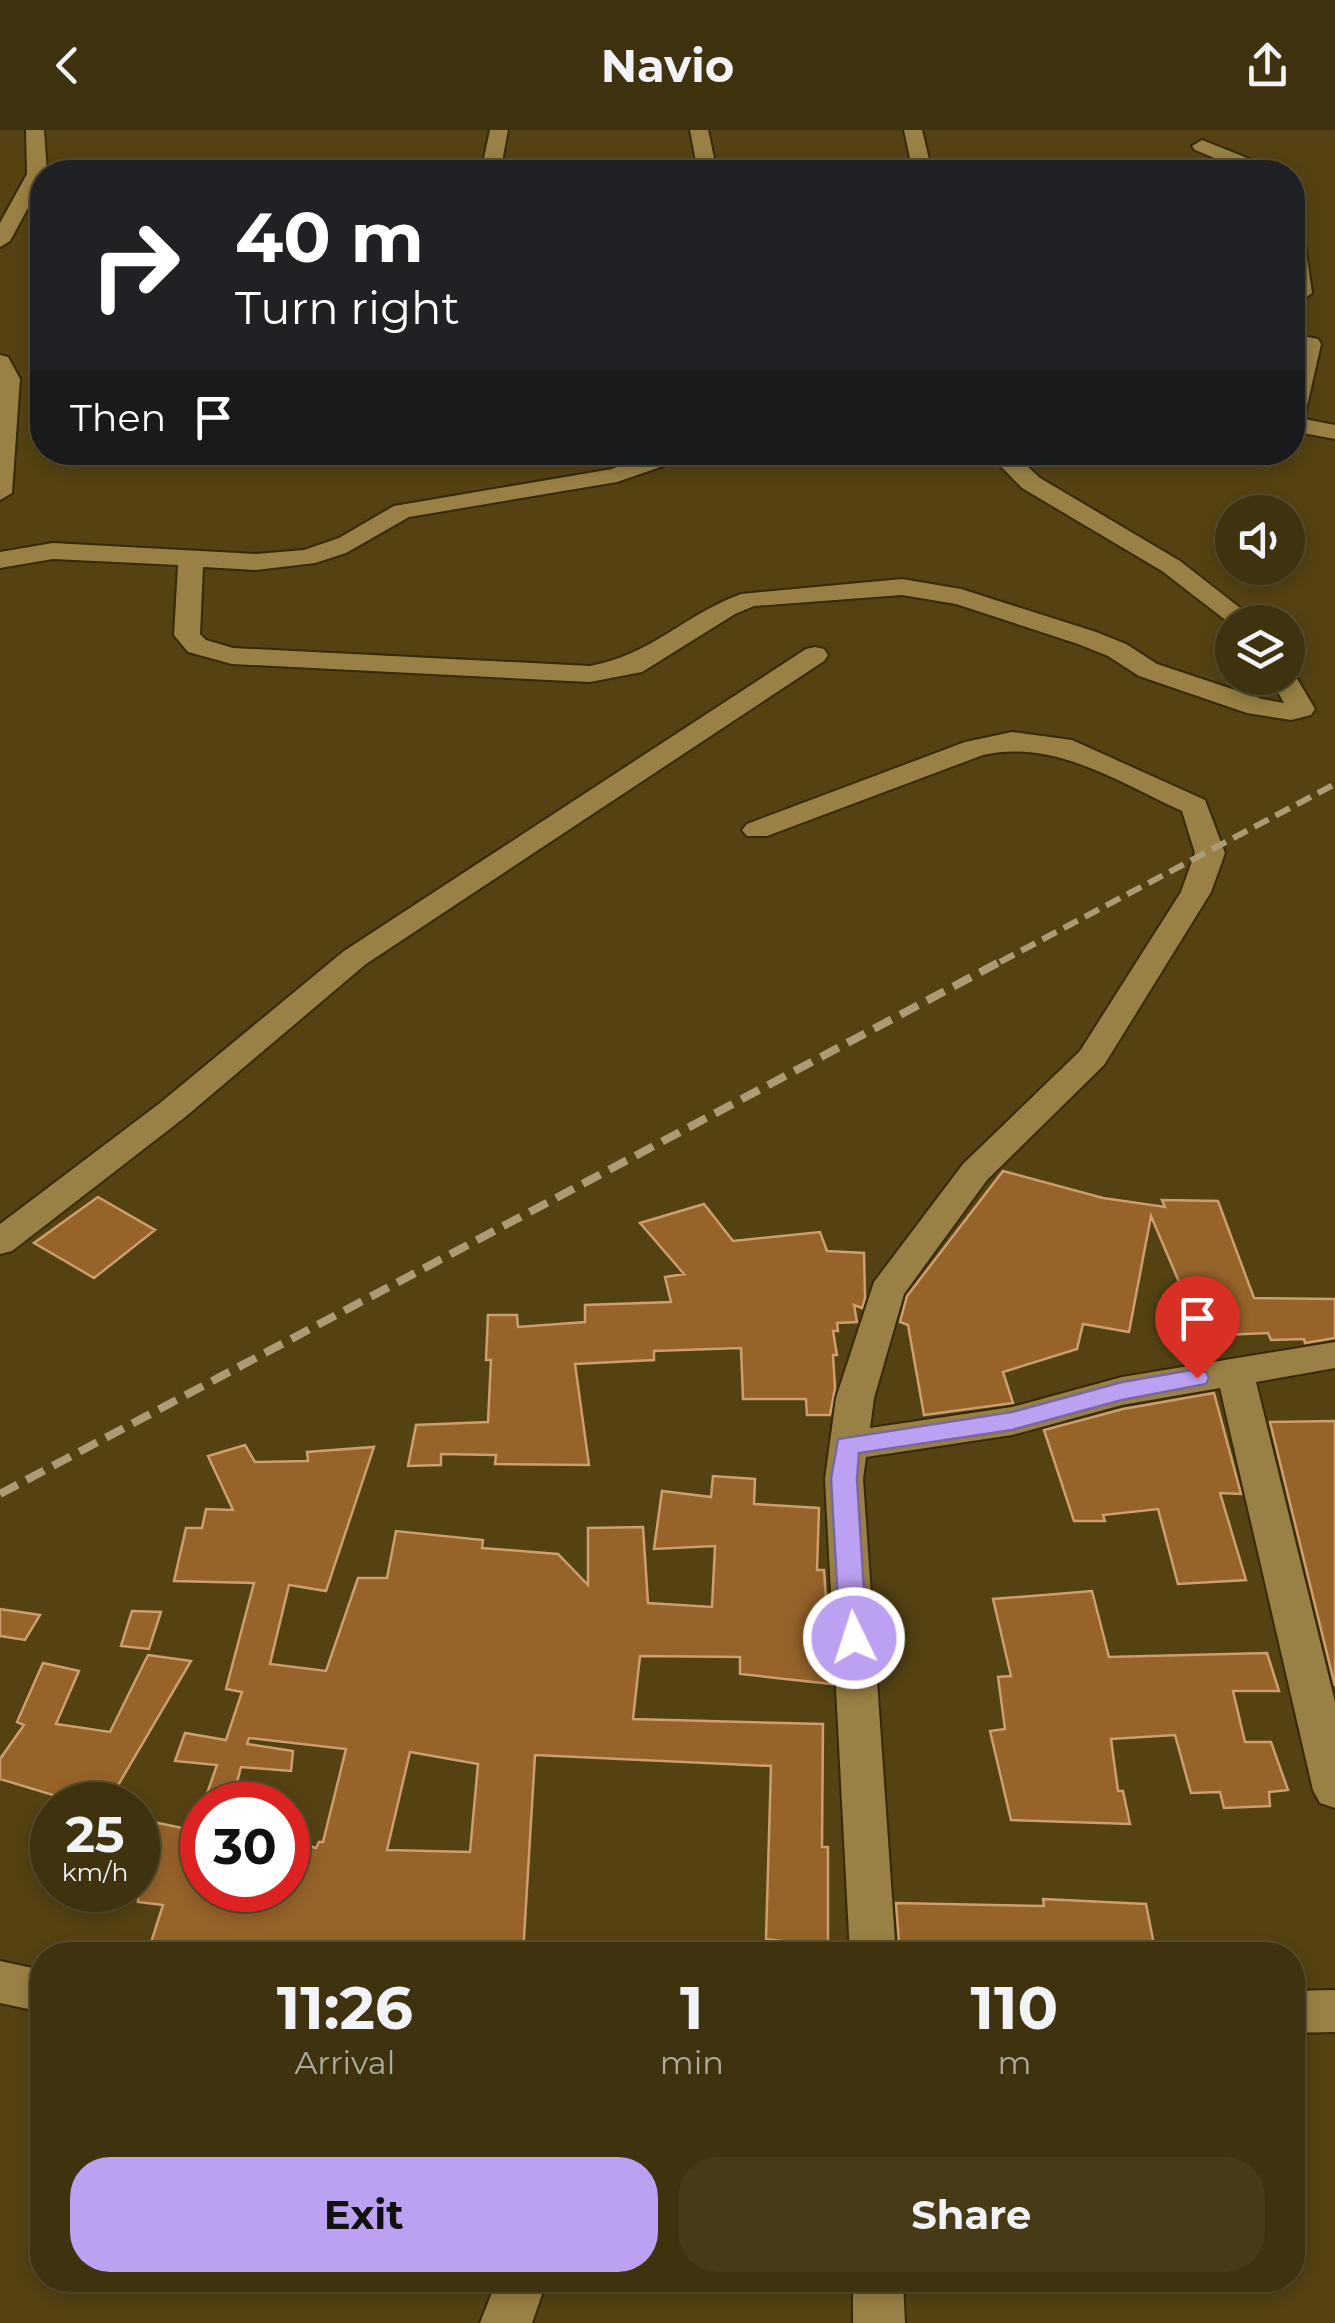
<!DOCTYPE html>
<html lang="en">
<head>
<meta charset="utf-8">
<style>
	:root { --surface:#3f320e; --page:#463a17; --text:#f1f3f6; --muted:#adaa9e; --line:#584d2e; --accent:#bca0f2 }
	body { margin:0; font-family:Montserrat,sans-serif; background:var(--page); color:var(--text); height:100vh; display:flex; flex-direction:column; font-size:38px; white-space:nowrap }
	* { box-sizing:border-box; margin:0 }
	p { font-size:32px; color:var(--muted) }
	.icon { flex:none; width:55px; height:55px; fill:none; stroke:currentColor; stroke-width:2; stroke-linecap:round; stroke-linejoin:round }
	.map { position:relative; flex:1; overflow:hidden }
	.sheet { position:absolute; left:30px; top:1812px; width:1275px; height:350px; display:flex; flex-direction:column; background:var(--surface); border-radius:40px; box-shadow:0 5px 15px #0003,0 0 0 2px var(--line) }
	.sheet>* { flex:none }
	.guide { position:absolute; left:30px; top:30px; width:1275px; height:305px; border-radius:40px; box-shadow:0 5px 15px #0003,0 0 0 2px var(--line); background:#202124; color:#fff; overflow:hidden }
	.controls { position:absolute; left:1215px; top:365px; display:grid; gap:20px }
	.controls a { display:grid; place-items:center; width:90px; height:90px; border-radius:50%; background:var(--surface); box-shadow:0 5px 15px #0003,0 0 0 2px var(--line); font-size:50px }
	.speed { position:absolute; left:30px; top:1652px; display:flex; gap:20px; font-size:50px; font-weight:700; text-align:center }
	.speed>* { display:grid; place-content:center; width:130px; height:130px; border-radius:50%; background:var(--surface); box-shadow:0 5px 15px #0003,0 0 0 2px var(--line); line-height:1 }
	.speed small { font-size:25px; font-weight:400 }
	.speed .limit { border:15px solid #d22; background:#fff; color:#111 }
	.pin { position:absolute; display:grid; place-items:center; width:85px; height:85px; color:#fff; margin:-102px -42px; border-radius:50% 50% 50% 0; rotate:-45deg; box-shadow:0 0 10px #0007 }
	.pin .icon { rotate:45deg }
	.me { position:absolute; width:110px; margin:-55px; rotate:356deg; stroke-linejoin:round; filter:drop-shadow(0 0 8px #0008) }
	.turn { display:flex; align-items:center; gap:35px; height:210px; padding:0 40px; font-size:45px }
	.turn .icon { width:130px; height:130px; stroke-width:2.5 }
	.turn b { display:block; font-size:70px; line-height:85px }
	.then { display:flex; align-items:center; height:95px; padding:0 40px; background:#0003; gap:20px; font-size:38px }
	.eta { display:flex; justify-content:space-evenly; align-items:center; height:170px; text-align:center }
	.eta b { font-size:60px; font-weight:700; line-height:70px }
	.primary-button { display:flex; gap:20px; margin-top:auto; padding:20px 40px }
	.primary-button a { flex:1; height:115px; border-radius:40px; background:var(--accent); color:#111; font-size:40px; font-weight:700; line-height:115px; text-align:center }
	.primary-button a+a { background:var(--page); color:var(--text) }
	header { display:flex; justify-content:space-between; align-items:center; height:130px; padding:0 40px; background:var(--surface); font-size:45px; font-weight:700 }
	.map>svg:first-child { display:block }
	.building { fill:#966329; stroke:#cd9e6e; stroke-width:2.5; fill-rule:evenodd }
	.lines { fill:none; stroke-linecap:round; stroke-linejoin:round }
	.street-casing { stroke:#362908; stroke-width:4 }
	.street { fill:#998044; fill-rule:evenodd }
	.rail-far1 { stroke:#ab9c76; stroke-width:6; stroke-dasharray:16 8; stroke-linecap:butt }
	.rail { stroke:#ab9c76; stroke-width:8; stroke-dasharray:20 10; stroke-linecap:butt }
	.route { fill:#bca0f2; stroke:#7a689d; stroke-width:2.5 }
</style>
</head>
<body>
<header><svg class="icon" aria-label="back" viewBox="0 0 24 24"><path d="M15 5l-7 7 7 7"/></svg>Navio<svg class="icon" aria-label="share" viewBox="0 0 24 24"><path d="M12 15V3M7 8l5-5 5 5M5 13v7h14v-7"/></svg></header>
<div class="map">
<svg width="1335" height="2193" viewBox="0 0 1335 2193">
	<rect width="100%" height="100%" fill="#544213"/>
	<path class="building" d="M1003 1041 1103 1068 1165 1077 1162 1070 1218 1071 1254 1168 1335 1169V1208L1305 1213 1304 1209 1271 1210 1268 1203 1202 1206 1151 1086 1129 1202 1083 1194 1077 1219 1003 1242 1013 1273 924 1285 908 1195 900 1192 907 1166Z
		M98 1067 155 1100 94 1148 34 1113Z
		M704 1074 733 1111 820 1102 827 1121 864 1123 865 1168 862 1178 854 1175 857 1192 837 1193 838 1201H833L837 1225H833L835 1258 830 1285H807L806 1269H743L741 1218 654 1221V1230L575 1234 589 1335 495 1334 496 1325 441 1324V1335L408 1336 416 1295 488 1292 491 1230H486L488 1185H517L518 1197 585 1192V1175L671 1172 665 1147 684 1144 640 1093Z
		M1214 1263 1241 1364 1220 1363 1246 1450 1178 1454 1158 1379 1103 1385 1105 1391H1074L1044 1300 1123 1279Z
		M1335 1291V1556L1270 1292Z
		M245 1315 255 1332 308 1331 307 1322 374 1317 326 1461 289 1455 270 1534 326 1541 358 1448H387L396 1401 483 1410 482 1418 558 1424 588 1455V1398L643 1397 648 1473 712 1477 715 1416 654 1419 662 1361 711 1367 713 1346 755 1349 754 1374 819 1378 817 1440H824L832 1554 740 1544V1527L640 1526 633 1589 823 1594 822 1717H828V1817L766 1809 771 1636 535 1625 523 1825H461V1821L395 1818 394 1825H147L163 1775 138 1772V1735L153 1692 202 1702V1760H288V1710L316 1718 319 1712H323L346 1619 249 1608 247 1614 293 1621 291 1641 241 1637 231 1675H203L217 1635 175 1631 185 1603 226 1610 242 1562 226 1559 254 1453 174 1451 186 1398H202L206 1379 233 1380 208 1326ZM410 1622 478 1634 470 1722 387 1720Z
		M1092 1461 1109 1527 1267 1523 1279 1561H1233L1245 1612H1271L1288 1660 1269 1662 1270 1676 1224 1678 1220 1662 1191 1663 1175 1605 1111 1609 1118 1661H1123L1130 1694 1011 1690 990 1601 1005 1599 998 1547 1011 1546 993 1469Z
		M0 1479 40 1485 25 1510 0 1506Z
		M132 1481 161 1482 149 1519 121 1516Z
		M148 1525 191 1531 107 1674 53 1665 0 1649V1629L24 1595 17 1592 43 1533 79 1541 56 1594 110 1602Z
		M1043 1769 1146 1774 1156 1825H900L896 1773 1044 1776Z"/>
	<g class="lines">
		<g class="street-casing">
			<path id="street" d="M26 0H44L47 42H42V52L10 111 0 117V93L27 44Z
				M490 0H508L500 42H481Z
				M690 0H708L717 42H698Z
				M904 0H922L932 42H913Z
				M1202 10 1272 38 1275 42H1249L1195 20 1192 16Z
				M1292 87 1302 93 1312 163 1292 177Z
				M1292 204 1318 209 1321 214 1304 289 1335 295V309L1292 301V241L1298 219 1292 218Z
				M0 225 8 227 20 249 12 363 0 370Z
				M655 322H716L713 327 672 333 617 352 409 387 346 423 315 433 256 440 203 437 200 504 206 510 233 518 590 536C651 525 684 485 741 464L902 449 961 459 1096 502 1126 514 1157 534 1262 569 1284 573 1270 548H1288V541L1293 542 1315 579 1311 585 1291 590 1247 583 1139 546 1108 526 1078 514 956 474 902 465 754 476 735 484 642 542 590 552 232 534 188 522 174 505 178 435 53 429 0 438V422L53 413 256 424 304 420 339 408 394 376 612 339Z
				M987 322H1012L1040 348 1180 431 1258 492 1232 495 1162 441 1022 358Z
				M815 517 824 519 828 525 824 531 366 834 184 988 12 1121 0 1124V1094L160 973 344 821 806 519Z
				M1012 602 1072 610 1205 670 1225 723 1211 762 1104 935 987 1050 904 1164 874 1268 870 1298 1012 1277 1122 1247 1335 1212V1238L1256 1252 1335 1572V1678L1320 1673 1313 1660 1220 1258 1122 1275 1012 1305 866 1327 863 1349 896 1825H850L825 1349 836 1268 874 1152 963 1034 1080 921 1181 762 1195 723 1182 681C1118 652 1055 609 983 625L767 706H747L742 700 747 694 965 612Z
				M0 1831 42 1840V1882L0 1873Z
				M1335 1860V1902L1292 1903V1861Z
				M497 2150H547L532 2193H480Z
				M853 2150H903L905 2193H853Z"/>
		</g>
		<use href="#street" class="street"/>
		<path class="rail-far1" d="M1000 832 1335 654"/>
		<path class="rail" d="M0 1364 1005 829"/>
	</g>
	<path class="route" d="M1197 1239 1206 1242 1209 1248 1206 1254 1122 1270 1012 1300 859 1323 857 1349 867 1508 863 1515 854 1518 844 1515 840 1508 831 1349 838 1309 1012 1282 1122 1252Z"/>
</svg>
<div class="controls">
<a><svg class="icon" aria-label="sound" viewBox="0 0 24 24"><path d="M4 9h4l5-4v14l-5-4H4zM17 9q2 3 0 6"/></svg></a>
<a><svg class="icon" aria-label="layers" viewBox="0 0 24 24"><path d="M12 4l9 5-9 5-9-5zM3 14l9 5 9-5"/></svg></a>
</div>
<div class="speed"><div>25<small>km/h</small></div><div class="limit">30</div></div>
<div class="pin" style="left:1197px;top:1248px;background:#d93025"><svg class="icon" aria-label="arrive" viewBox="0 0 24 24"><path d="M6 21V4h12l-3 4 3 4H6"/></svg></div>
<svg class="me" style="left:854px;top:1508px" viewBox="-20 -20 40 40"><circle r="17" fill="#bca0f2" stroke="#fff" stroke-width="3"/><path d="M0-11L8 9 0 5-8 9z" fill="#fff"/></svg>
<div class="guide">
<div class="turn"><svg class="icon" aria-label="right" viewBox="0 0 24 24"><path d="M7 20v-9h11M14 6l5 5-5 5"/></svg><div><b>40 m</b>Turn right</div></div>
<div class="then">Then<svg class="icon" aria-label="arrive" viewBox="0 0 24 24"><path d="M6 21V4h12l-3 4 3 4H6"/></svg></div>
</div>
<section class="sheet">
<div class="eta">
<div><b>11:26</b><p>Arrival</p></div>
<div><b>1</b><p>min</p></div>
<div><b>110</b><p>m</p></div>
</div>
<div class="primary-button"><a>Exit</a><a>Share</a></div>
</section>
</div>
</body>
</html>
